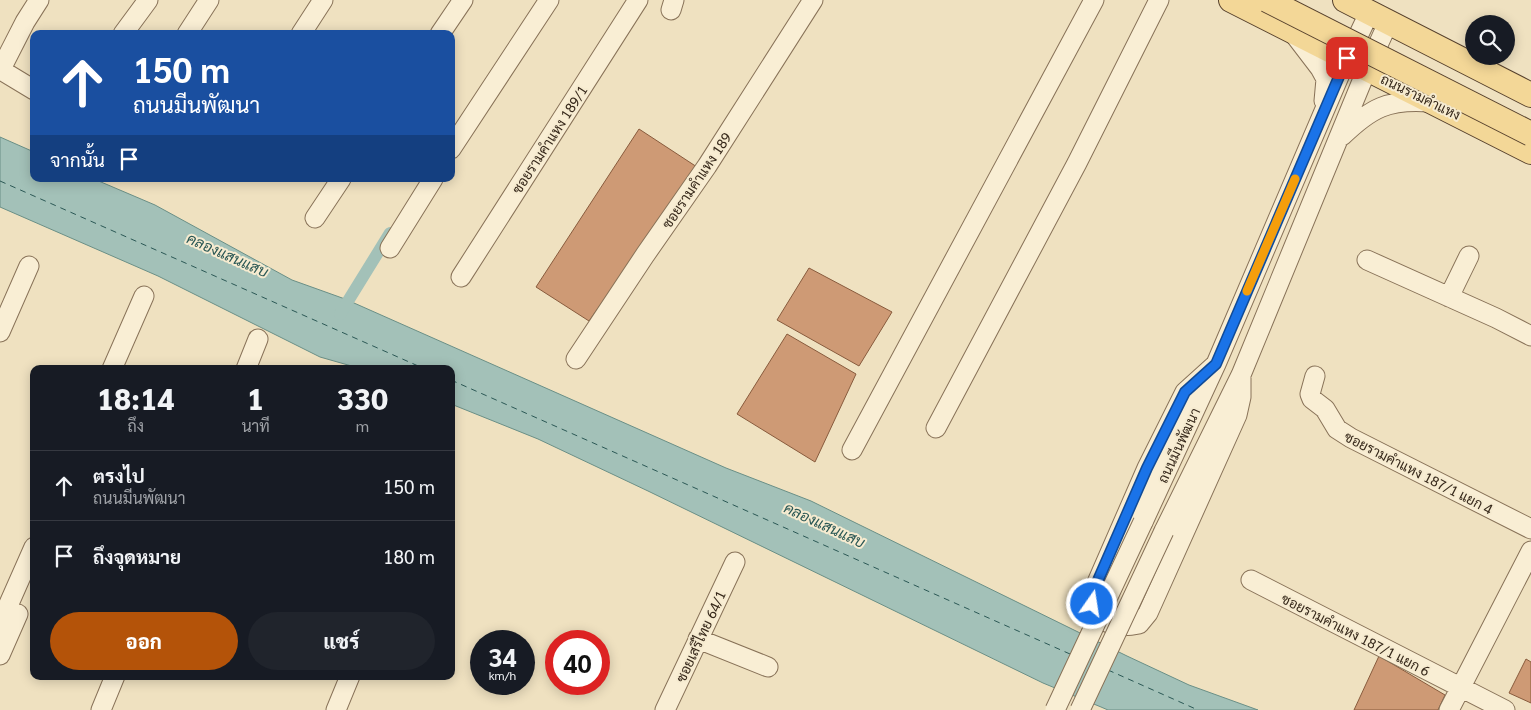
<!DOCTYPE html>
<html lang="th">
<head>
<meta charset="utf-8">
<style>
	:root { --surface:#171b24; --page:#20242c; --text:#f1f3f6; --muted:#9ea1a6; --line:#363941; --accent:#b45309 }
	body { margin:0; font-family:Georgia,Sarabun,serif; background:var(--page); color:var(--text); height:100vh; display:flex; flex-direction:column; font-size:19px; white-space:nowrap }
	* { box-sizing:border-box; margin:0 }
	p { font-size:16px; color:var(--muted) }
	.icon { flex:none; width:28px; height:28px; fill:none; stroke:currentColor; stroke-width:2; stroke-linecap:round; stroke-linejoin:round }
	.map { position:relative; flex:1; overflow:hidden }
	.panel { position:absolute; left:30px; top:365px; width:425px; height:315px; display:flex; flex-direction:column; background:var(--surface); border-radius:10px; box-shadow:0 2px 12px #0003 }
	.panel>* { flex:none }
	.top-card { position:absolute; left:30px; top:30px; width:425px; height:152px; border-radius:10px; box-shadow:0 2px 12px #0003; background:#1a4fa0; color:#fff; overflow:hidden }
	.controls { position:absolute; left:1465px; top:15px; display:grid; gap:10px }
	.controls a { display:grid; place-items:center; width:50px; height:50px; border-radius:50%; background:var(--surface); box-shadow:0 2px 12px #0003; font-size:25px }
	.speed { position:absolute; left:470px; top:630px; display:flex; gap:10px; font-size:25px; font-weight:700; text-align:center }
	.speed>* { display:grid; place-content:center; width:65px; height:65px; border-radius:50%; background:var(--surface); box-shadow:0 2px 12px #0003; line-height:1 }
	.speed small { font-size:12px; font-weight:400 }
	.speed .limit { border:8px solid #d22; background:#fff; color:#111 }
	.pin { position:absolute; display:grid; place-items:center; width:42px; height:42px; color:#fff; margin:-21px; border-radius:10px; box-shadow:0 2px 8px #0006 }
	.me { position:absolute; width:55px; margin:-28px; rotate:13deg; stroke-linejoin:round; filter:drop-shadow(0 0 4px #0008) }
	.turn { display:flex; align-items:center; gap:18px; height:105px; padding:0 20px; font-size:22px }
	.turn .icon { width:65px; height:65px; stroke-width:2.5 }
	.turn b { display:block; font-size:35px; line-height:42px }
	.then { display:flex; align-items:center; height:48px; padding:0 20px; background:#0003; gap:10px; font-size:19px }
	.eta { display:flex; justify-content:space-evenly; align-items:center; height:85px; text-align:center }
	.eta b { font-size:30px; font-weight:800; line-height:35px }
	.button { display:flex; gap:10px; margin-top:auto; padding:10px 20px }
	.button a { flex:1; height:58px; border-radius:30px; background:var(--accent); color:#fff; font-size:20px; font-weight:800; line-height:58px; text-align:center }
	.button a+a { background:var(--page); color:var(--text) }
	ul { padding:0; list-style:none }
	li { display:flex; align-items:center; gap:15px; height:70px; padding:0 20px; border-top:1px solid var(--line) }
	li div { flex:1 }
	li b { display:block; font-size:19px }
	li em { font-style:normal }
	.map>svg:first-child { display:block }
	.water { fill:#a3c1b8; stroke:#6a8f86 }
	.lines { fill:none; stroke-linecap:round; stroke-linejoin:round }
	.canal { stroke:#a3c1b8; stroke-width:12 }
	.ferry { stroke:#2b5855; stroke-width:1; stroke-dasharray:6 5; stroke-linecap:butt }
	.building { fill:#ce9a75; stroke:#885b3d }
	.minor-casing { stroke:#887258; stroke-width:21 }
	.major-casing { stroke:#56402c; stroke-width:26 }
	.minor { stroke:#f9eed4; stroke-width:19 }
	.major { stroke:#f3d797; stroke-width:24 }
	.minor-bridge-casing { stroke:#887258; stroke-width:21; stroke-linecap:butt }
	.major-bridge-casing { stroke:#56402c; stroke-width:26; stroke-linecap:butt }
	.minor-bridge { stroke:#f9eed4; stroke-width:19 }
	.major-bridge { stroke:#f3d797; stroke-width:24 }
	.route-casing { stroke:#114b97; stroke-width:12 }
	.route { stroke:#1a73e8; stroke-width:9 }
	.slow { stroke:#f59e0b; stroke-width:9 }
	.labels { text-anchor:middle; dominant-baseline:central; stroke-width:4; stroke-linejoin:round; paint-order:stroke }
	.street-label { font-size:14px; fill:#382a1c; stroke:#f6ebd0 }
	.water-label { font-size:15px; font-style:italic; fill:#2b5855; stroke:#f6ebd0 }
</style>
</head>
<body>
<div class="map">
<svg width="1531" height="710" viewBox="0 0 1531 710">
	<rect width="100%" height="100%" fill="#efe1c0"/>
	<path class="water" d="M0 137 34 152V179H94L155 205 292 280 345 299 726 468 811 501 1127 656 1189 685 1258 710H1108L1101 707 1043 683 648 491 538 439 451 404V369H362L320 357 158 276 0 207Z"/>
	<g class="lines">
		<path class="canal" d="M340 314 390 233"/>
		<path class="ferry" d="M0 181 425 369
			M451 380 1070 654
			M1108 670 1198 710"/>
	</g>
	<path class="building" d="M639 129 697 167 589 321 536 287Z
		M809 268 892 312 859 366 777 320Z
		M787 334 856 374 815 462 737 414Z
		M1379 656 1445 695 1438 710H1354Z
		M1526 659 1531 662V703L1509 693Z"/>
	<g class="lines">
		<g class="minor-casing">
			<path id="minor" d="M671 10 674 0
				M123 34 148 0
				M187 34 209 0
				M301 34 323 0
				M440 34 463 0
				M1294 34 1320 68 1326 79 1324 101
				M1 70 34 90
				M0 71 25 22 39 0
				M1342 136C1371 108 1388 99 1429 102
				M451 149 549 0
				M315 218 341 179
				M390 248 433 179
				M1367 260 1496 318 1531 336
				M461 277 638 0
				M1449 297 1469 256
				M0 332 29 266
				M576 359 645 255 707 166 813 0
				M1216 364 1185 392 1147 468 1092 594C1094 624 1114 629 1139 624L1148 613 1237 415 1241 397V375
				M112 369 144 296
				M246 369 258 339
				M1315 376 1310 394 1312 399 1325 409 1337 429 1351 438 1531 529
				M936 428 1077 163 1159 0
				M852 450 1094 0
				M1143 522 1216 364 1340 74 1369 13
				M1164 531 1241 375 1367 69 1388 23
				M1251 580 1505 710
				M0 624 34 547
				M698 639 768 667
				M0 655 18 614
				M101 710 115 676
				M336 710 350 676
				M665 710 735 562
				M1449 710 1531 551"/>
		</g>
		<g class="major-casing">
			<path id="major" d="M1231 0 1531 152
				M1345 0 1531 95"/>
		</g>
		<use href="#minor" class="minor"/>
		<use href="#major" class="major"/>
		<g class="minor-bridge-casing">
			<path id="minor-bridge" d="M1055 710 1143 522
				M1080 710 1164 531"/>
		</g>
		<g class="major-bridge-casing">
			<path id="major-bridge" d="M1267 0 1531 134"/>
		</g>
		<use href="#minor-bridge" class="minor-bridge"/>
		<use href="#major-bridge" class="major-bridge"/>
	</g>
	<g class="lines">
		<g class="route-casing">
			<path id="route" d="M1092 604V594L1147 468 1185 392 1216 364 1347 58"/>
		</g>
		<use href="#route" class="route"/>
		<path class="slow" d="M1247 291 1295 179"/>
	</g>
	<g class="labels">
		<g class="street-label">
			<text transform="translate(1421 96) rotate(26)">ถนนรามคำแหง</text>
			<text transform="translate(549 139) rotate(-57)">ซอยรามคำแหง 189/1</text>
			<text transform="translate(696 180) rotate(-56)">ซอยรามคำแหง 189</text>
			<text transform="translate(1178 445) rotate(-65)">ถนนมีนพัฒนา</text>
			<text transform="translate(1419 472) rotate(27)">ซอยรามคำแหง 187/1 แยก 4</text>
			<text transform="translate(1356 634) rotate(27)">ซอยรามคำแหง 187/1 แยก 6</text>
			<text transform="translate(700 636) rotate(-65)">ซอยเสรีไทย 64/1</text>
		</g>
		<g class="water-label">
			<text transform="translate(228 254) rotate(24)">คลองแสนแสบ</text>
			<text transform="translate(825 524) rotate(25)">คลองแสนแสบ</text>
		</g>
	</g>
</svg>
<div class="controls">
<a><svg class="icon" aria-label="search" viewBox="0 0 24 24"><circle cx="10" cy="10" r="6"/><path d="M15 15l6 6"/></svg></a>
</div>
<div class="speed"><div>34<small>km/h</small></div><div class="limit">40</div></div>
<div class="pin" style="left:1347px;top:58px;background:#d93025"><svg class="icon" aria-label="arrive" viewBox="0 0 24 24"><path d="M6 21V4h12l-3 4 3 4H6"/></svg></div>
<svg class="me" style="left:1092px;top:604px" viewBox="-20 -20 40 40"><circle r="17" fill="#1a73e8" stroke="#fff" stroke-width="3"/><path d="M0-11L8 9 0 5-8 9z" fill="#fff"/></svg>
<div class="top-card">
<div class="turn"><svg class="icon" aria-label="ahead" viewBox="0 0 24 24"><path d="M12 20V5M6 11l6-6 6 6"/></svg><div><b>150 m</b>ถนนมีนพัฒนา</div></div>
<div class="then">จากนั้น<svg class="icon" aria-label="arrive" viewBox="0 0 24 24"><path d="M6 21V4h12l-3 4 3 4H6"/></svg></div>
</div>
<section class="panel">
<div class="eta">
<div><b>18:14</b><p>ถึง</p></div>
<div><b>1</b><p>นาที</p></div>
<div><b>330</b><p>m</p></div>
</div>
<ul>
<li><svg class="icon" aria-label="ahead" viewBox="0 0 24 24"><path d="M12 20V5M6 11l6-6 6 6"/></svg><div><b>ตรงไป</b><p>ถนนมีนพัฒนา</p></div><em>150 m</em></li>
<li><svg class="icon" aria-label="arrive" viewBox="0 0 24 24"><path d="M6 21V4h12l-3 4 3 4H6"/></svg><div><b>ถึงจุดหมาย</b></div><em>180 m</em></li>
</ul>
<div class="button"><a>ออก</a><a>แชร์</a></div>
</section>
</div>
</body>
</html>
